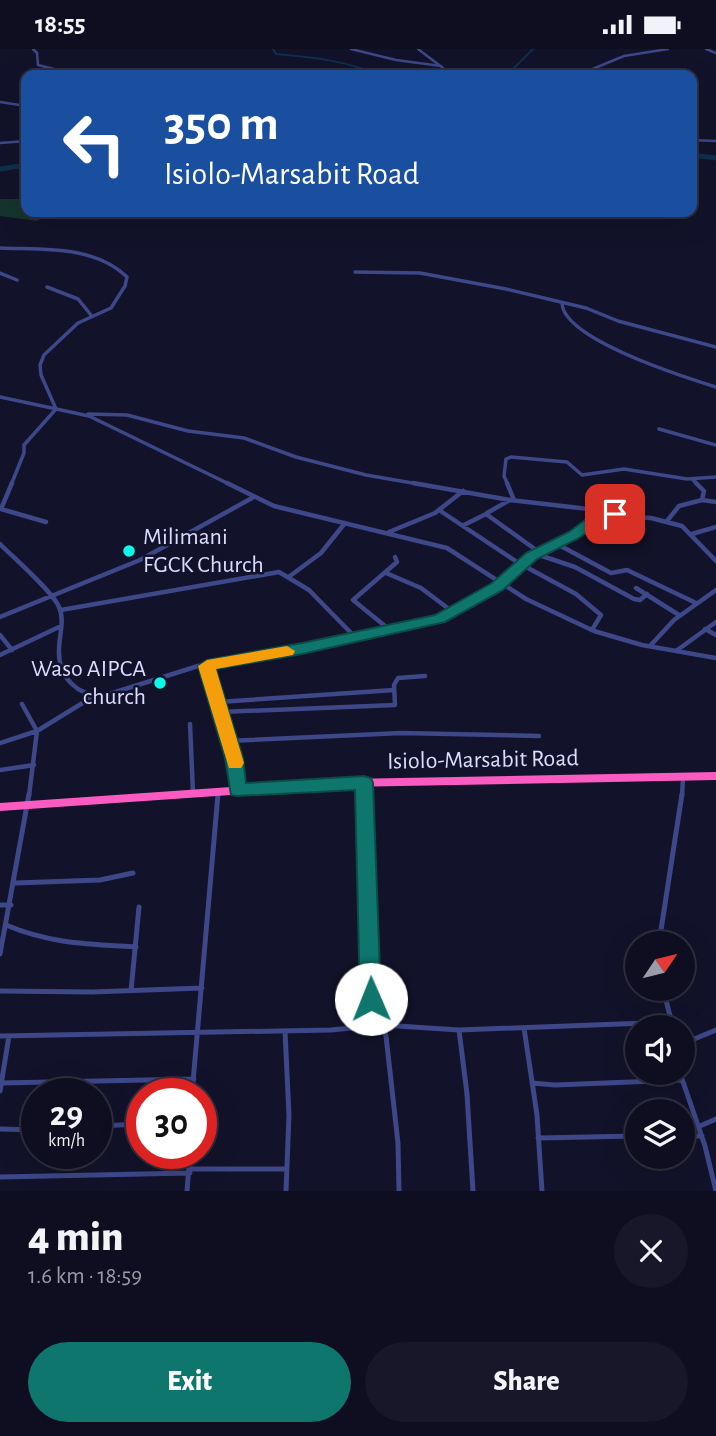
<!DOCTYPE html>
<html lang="en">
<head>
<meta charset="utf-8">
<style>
	:root { --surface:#0e0e20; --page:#171729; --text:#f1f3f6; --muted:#9b9ca5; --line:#2e2e3e; --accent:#0f766e }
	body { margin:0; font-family:"Alegreya Sans",sans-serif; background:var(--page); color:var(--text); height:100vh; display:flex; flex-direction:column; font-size:26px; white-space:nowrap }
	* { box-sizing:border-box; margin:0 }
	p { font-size:23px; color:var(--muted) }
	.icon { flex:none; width:38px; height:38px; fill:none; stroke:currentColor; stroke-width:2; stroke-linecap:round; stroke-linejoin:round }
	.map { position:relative; height:1142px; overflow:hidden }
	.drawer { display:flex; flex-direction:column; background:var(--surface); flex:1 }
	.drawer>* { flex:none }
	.banner { position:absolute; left:21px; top:21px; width:676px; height:147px; border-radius:14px; box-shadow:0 7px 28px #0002,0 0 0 2px var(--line); background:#1a4fa0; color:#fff; overflow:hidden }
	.needle { width:46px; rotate:55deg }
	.fabs { position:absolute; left:625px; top:882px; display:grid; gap:14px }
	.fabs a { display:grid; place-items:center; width:70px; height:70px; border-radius:50%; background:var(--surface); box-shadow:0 7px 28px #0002,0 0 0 2px var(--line); font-size:35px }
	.speed { position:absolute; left:21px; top:1029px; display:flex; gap:14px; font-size:35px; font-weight:700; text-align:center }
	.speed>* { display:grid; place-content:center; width:91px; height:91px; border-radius:50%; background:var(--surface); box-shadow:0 7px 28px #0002,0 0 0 2px var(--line); line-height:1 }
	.speed small { font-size:18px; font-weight:400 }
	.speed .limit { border:10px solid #d22; background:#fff; color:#111 }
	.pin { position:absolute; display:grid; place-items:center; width:60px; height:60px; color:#fff; margin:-30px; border-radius:14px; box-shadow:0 4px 10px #0006 }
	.me { position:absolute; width:77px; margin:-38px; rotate:359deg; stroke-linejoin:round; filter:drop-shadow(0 0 5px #0008) }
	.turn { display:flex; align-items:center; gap:24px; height:147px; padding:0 28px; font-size:32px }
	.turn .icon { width:91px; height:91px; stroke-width:2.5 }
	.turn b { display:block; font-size:49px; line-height:60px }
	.round { display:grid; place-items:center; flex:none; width:74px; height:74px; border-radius:37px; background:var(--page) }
	.summary { display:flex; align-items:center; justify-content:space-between; height:119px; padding:0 28px }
	h1 { font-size:42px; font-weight:800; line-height:52px }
	.primary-button { display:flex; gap:14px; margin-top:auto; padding:14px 28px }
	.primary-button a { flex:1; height:80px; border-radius:42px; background:var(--accent); color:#fff; font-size:28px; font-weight:800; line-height:80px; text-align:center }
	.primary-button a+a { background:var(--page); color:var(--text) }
	.status { display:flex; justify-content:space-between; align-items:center; height:49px; padding:0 35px; background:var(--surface); direction:ltr }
	.status svg { height:19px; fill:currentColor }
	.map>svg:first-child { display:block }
	.green { fill:#15342e }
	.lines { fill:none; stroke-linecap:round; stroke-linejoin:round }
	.stream { stroke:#0f2f4c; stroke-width:2 }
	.river { stroke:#0f2f4c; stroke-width:5 }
	.street-far3 { stroke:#3e4788; stroke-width:2.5 }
	.street-far2 { stroke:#3e4788; stroke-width:3.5 }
	.street-far1 { stroke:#3e4788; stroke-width:4.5 }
	.street { stroke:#3e4788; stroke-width:5 }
	.highway { fill:#fa5bc0; fill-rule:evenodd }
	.route { fill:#0f766e; stroke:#0a4d48; stroke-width:2 }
	.slow { fill:#f59e0b }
	.poi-dot { fill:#0ef8ea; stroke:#12122a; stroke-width:2.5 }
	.labels { text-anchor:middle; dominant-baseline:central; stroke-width:5; stroke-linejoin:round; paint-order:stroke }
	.poi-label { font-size:24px; fill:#dcddfe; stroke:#12122a; text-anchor:start }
	.street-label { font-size:24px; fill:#dcddfe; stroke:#12122a }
</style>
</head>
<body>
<div class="status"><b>18:55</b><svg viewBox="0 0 49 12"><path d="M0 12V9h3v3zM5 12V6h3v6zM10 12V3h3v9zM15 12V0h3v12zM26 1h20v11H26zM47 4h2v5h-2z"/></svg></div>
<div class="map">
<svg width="716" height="1142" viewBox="0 0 716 1142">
	<rect width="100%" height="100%" fill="#12122a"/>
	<path class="green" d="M0 150H26V163H50L37 172 0 167Z"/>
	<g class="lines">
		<path class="stream" d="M273 0 276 5C313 8 346 12 380 26
			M507 26 533 0"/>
		<path class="river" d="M691 106 716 109
			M0 120 26 116"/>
		<path class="street-far3" d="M33 0 37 4 38 16 58 21 57 26
			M351 0 396 11 441 17
			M418 0 443 19V26
			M706 0 716 4
			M320 24 325 26
			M578 26 624 7 668 0
			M0 53 26 57
			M691 91 716 92
			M0 94 26 92"/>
		<path class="street-far2" d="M0 199C43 201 94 196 127 228L125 237 111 259 78 274 44 306 40 316 41 326 56 360 24 396V404L11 436
			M355 223 420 224 506 240 586 259 618 272 716 298
			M0 224 17 231
			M47 238 78 250 91 266
			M562 254C563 290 684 328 716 338
			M0 348 89 367 231 436
			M88 365 127 366 188 382 244 389 296 408 366 426 424 436
			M659 380 716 396
			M693 431 698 436
			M508 436 504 427 506 410 511 408 567 413 582 426 624 420 687 430 716 428"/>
		<path class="street-far1" d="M12 434 1 460 46 473
			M227 434 274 457 447 499 526 550 594 582 642 596 716 609
			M413 434 510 451 597 461 607 466
			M507 434 514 451
			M702 451 716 453
			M439 461 517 513 576 545 601 566 592 581
			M487 464 510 451
			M667 472 679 457 702 451 704 442 696 434
			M464 476 486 465 539 503
			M389 483 435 464 463 442
			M692 485 716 478
			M0 495C14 509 53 543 59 558 65 571 59 587 59 601 58 628 78 649 106 646L198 617 251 610 440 570 498 537 531 507 607 466 651 469 682 477 716 512
			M557 495 611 524 627 521 696 554
			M536 505 575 518 634 550 640 551 647 545
			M386 524 421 539 453 563
			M290 527 321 504 345 474
			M636 539 679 566
			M61 561 279 523 309 541 354 587
			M0 568 140 511 252 449
			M705 580 716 586
			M390 581 353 551 397 513 395 508
			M0 586 12 601
			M650 597 674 571 716 541
			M676 602 716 573
			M0 606 59 578
			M207 617 234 709 237 741
			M218 653 394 641
			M22 655 37 682 29 747
			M220 663 395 656 394 636 398 629 425 627
			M190 675 193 744
			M229 692 401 684 539 687
			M0 694 37 682 94 647
			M0 721 34 716
			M364 734V747
			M218 747V743
			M682 747 683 729"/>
		<path class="street" d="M364 745 371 950 386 987 398 1094 399 1142
			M15 834 100 831 133 824
			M0 856H11
			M6 876C51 895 89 895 136 898
			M659 894 682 745
			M0 905 29 745
			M663 940 673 978
			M0 942 92 943 202 939
			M131 942 139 858
			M524 979 537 1066 542 1142
			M459 981 467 1045 473 1142
			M285 982 289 1066 286 1142
			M0 987 331 981 382 976 459 981 672 973
			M682 995 716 981
			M680 1024 705 1097 716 1142
			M1 1034 194 1030
			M532 1034 555 1036 682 1031
			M0 1042 9 987
			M192 1045 218 745
			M96 1077 142 1075
			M700 1077 716 1070
			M0 1080 37 1081
			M682 1087H702
			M538 1089 637 1087
			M190 1120H285
			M0 1128 190 1124
			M187 1142 190 1104"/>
		<path class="highway" d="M716 723V731L346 738 0 762V754L346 730Z"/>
	</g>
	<path class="route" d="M615 461 620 462 622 465 599 475 579 489 537 510 503 541 445 573 302 605 216 620 243 709 246 734 364 727 371 729 373 734 381 950 378 956 371 959 364 956 360 950 355 741 237 747 231 746 225 709 198 617 207 611 302 594 435 566 492 534 526 504 569 483 589 468Z"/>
	<path class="slow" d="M287 597 295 602 293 606 216 620 244 714 241 719H229L198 617 207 611Z"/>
	<g class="poi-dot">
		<circle cx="129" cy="502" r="7"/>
		<circle cx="160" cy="634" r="7"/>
	</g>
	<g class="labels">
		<g class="poi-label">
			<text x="143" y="488">Milimani<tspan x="143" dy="28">FGCK Church</tspan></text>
			<text x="146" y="620" text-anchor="end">Waso AIPCA<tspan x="146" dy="28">church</tspan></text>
		</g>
		<g class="street-label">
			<text transform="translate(483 711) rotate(-1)">Isiolo-Marsabit Road</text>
		</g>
	</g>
</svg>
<div class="fabs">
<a><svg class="needle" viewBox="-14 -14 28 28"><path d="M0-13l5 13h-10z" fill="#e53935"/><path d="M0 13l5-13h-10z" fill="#9b9ca5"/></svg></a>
<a><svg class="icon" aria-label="sound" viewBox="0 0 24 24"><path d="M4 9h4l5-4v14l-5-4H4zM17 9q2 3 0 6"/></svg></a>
<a><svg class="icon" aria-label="layers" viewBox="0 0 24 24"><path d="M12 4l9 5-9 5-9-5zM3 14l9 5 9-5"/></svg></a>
</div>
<div class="speed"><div>29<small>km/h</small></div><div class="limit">30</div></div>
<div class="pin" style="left:615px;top:465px;background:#d93025"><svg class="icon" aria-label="arrive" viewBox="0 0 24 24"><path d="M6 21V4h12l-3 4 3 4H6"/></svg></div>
<svg class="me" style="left:371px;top:950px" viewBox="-20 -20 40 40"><circle r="19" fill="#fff"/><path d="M0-13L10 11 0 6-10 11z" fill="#0f766e"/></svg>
<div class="banner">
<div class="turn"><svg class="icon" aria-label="left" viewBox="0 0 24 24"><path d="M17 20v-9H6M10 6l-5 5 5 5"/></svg><div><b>350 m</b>Isiolo-Marsabit Road</div></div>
</div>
</div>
<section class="drawer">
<div class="summary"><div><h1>4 min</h1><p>1.6 km · 18:59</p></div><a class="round"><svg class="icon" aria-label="close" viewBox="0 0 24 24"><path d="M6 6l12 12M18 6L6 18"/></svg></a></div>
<div class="primary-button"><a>Exit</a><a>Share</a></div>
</section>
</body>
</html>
